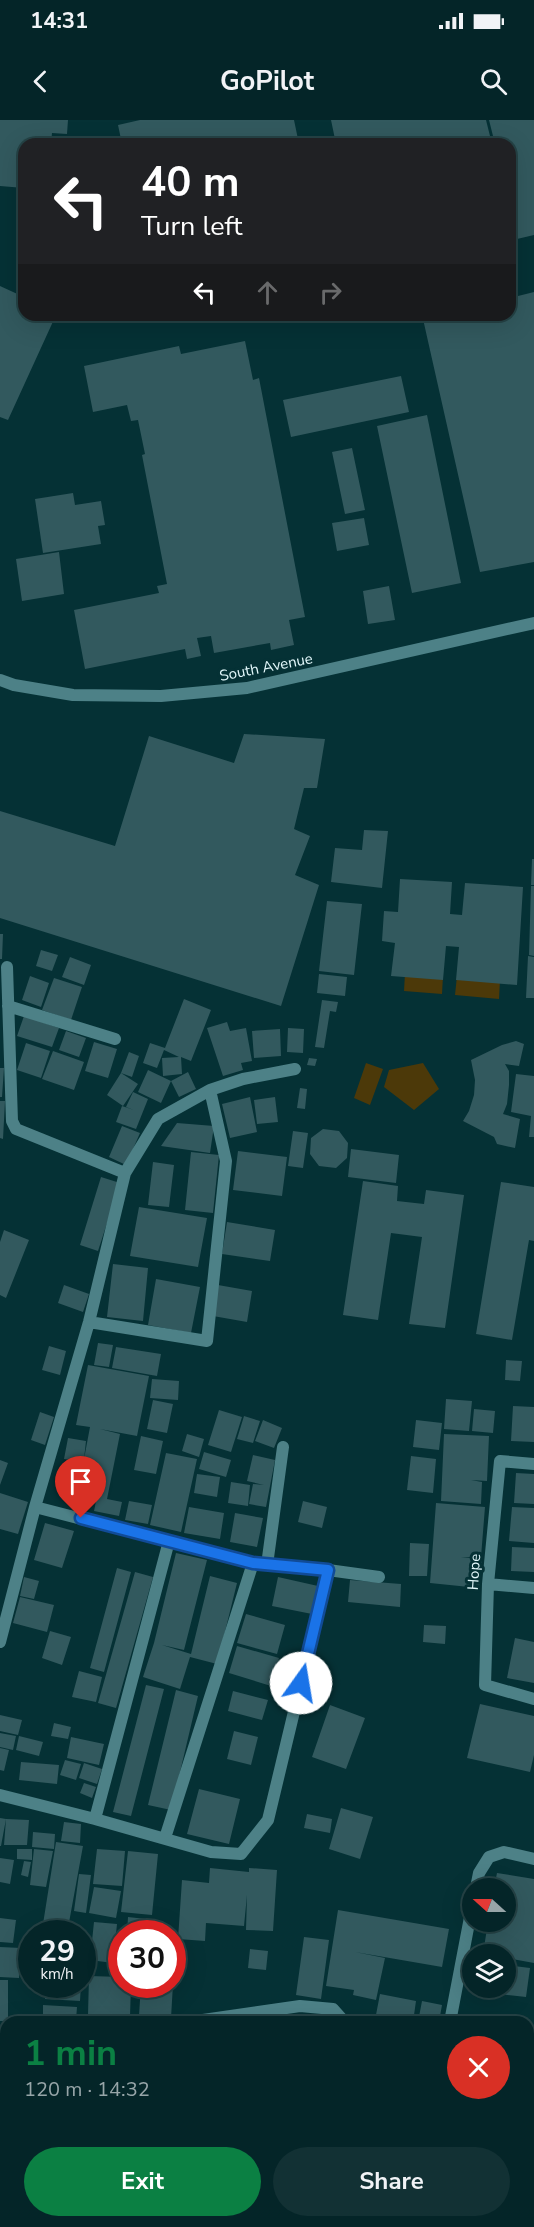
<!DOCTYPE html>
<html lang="en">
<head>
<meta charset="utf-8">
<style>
	:root { --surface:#042528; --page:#123134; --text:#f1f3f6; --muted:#97a5a8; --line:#254245; --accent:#0b8043 }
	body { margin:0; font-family:"Nunito Sans",sans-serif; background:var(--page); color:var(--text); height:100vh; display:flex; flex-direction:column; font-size:22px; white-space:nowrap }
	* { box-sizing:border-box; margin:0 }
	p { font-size:20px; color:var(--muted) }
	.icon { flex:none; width:33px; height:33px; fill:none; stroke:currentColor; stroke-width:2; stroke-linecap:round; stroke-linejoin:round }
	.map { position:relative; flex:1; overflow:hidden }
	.details { position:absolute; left:0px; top:1896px; width:534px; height:212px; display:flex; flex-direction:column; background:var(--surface); border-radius:18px 18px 0 0; box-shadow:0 6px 24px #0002,0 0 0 2px var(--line) }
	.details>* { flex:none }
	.hud { position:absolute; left:18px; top:18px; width:498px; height:183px; border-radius:18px; box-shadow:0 6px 24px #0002,0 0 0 2px var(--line); background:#202124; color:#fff; overflow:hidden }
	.needle { width:39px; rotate:291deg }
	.tools { position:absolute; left:462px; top:1758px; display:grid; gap:12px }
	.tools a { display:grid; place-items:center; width:54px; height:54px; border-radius:50%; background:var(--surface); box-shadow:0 6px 24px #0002,0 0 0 2px var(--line); font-size:30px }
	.speed { position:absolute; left:18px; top:1800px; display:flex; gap:12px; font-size:30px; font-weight:700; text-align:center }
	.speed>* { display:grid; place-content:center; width:78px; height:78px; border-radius:50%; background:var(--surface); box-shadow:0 6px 24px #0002,0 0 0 2px var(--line); line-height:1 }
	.speed small { font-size:15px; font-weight:400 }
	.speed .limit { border:9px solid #d22; background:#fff; color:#111 }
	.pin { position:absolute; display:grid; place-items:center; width:51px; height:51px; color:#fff; margin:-62px -26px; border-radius:50% 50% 50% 0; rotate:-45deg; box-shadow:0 0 6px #0007 }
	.pin .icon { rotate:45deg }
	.me { position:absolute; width:66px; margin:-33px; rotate:13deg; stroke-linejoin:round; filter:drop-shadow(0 0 4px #0008) }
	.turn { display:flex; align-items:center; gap:21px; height:126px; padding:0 24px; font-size:27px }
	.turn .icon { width:78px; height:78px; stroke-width:2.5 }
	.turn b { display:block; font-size:42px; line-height:51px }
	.lanes { display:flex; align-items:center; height:57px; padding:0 24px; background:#0003; justify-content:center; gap:30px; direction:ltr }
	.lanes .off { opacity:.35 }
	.round { display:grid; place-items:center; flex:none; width:63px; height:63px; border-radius:32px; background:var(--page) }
	.headline { display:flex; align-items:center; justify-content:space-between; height:102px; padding:0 24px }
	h1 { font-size:36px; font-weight:700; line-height:45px; color:var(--accent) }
	.action { display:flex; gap:12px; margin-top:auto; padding:12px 24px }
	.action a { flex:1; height:69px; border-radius:36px; background:var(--accent); color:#fff; font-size:24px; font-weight:700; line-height:69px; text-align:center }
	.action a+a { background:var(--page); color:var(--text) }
	.status { display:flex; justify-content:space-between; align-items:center; height:42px; padding:0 30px; background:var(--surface); direction:ltr }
	.status svg { height:16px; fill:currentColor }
	header { display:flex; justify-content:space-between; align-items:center; height:78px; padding:0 24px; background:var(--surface); font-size:27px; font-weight:700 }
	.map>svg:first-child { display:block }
	.green { fill:#4c3909 }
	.building { fill:#32595e }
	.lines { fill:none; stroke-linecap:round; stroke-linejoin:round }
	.street { stroke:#4d8187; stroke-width:12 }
	.route-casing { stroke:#114b97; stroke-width:15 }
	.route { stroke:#1a73e8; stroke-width:10 }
	.labels { text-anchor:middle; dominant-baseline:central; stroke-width:6; stroke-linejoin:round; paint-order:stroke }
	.street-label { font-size:15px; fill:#e2f7fa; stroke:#053135 }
</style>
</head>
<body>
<div class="status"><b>14:31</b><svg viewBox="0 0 49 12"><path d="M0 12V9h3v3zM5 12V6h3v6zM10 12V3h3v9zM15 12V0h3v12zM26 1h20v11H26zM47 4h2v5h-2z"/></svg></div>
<header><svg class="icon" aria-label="back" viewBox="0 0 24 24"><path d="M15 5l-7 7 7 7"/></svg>GoPilot<svg class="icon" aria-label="search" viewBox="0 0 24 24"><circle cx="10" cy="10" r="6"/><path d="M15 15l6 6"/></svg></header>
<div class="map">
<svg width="534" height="2107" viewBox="0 0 534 2107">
	<rect width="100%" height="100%" fill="#053135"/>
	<path class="green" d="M405 853 443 856 442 874 404 871Z
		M457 856 500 860 499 879 455 875Z
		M366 943 383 949 370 985 354 978Z
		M423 943 439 969 414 990 384 967 389 950Z"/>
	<path class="building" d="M0 0H68L67 14 52 13 51 24H24V68L0 66Z
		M140 0H294L299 24H122L118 5Z
		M331 0H486L492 24H336Z
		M489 0H534V115L517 119 510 90V24H495Z
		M0 166 24 177V195H56L8 300 0 297Z
		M534 172V442L480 452 423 199 439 195H510V178Z
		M169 195H194V196L171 201Z
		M245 221 253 260 259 258 305 497 289 500 294 525 271 530 270 523 214 533 211 516 197 518 201 536 187 539 185 529 85 549 74 490 159 473 157 466 167 464 142 335 145 334 138 300 131 301 127 285 93 292 84 246 179 226 181 234Z
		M401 256 409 292 291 317 283 280Z
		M427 295 461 463 412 473 377 306Z
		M352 328 365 390 345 394 332 332Z
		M73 373 75 385 101 381 105 405 98 406 101 424 43 433 35 379Z
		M364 398 369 425 337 431 332 403Z
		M59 432 64 474 22 481 16 439Z
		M389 466 395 500 368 504 363 471Z
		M244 614 325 619 317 668H304L294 709 310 716 295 755 319 765 281 886 0 798V691L115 726 149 616 234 643Z
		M364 710 388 711 382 768 331 762 335 728 362 730Z
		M532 739H534V765H531Z
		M400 759 452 762 450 794 462 795 465 763 523 767 517 865 456 860 459 827 446 826 443 860 391 856 395 823 382 821 384 791 398 792Z
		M531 766H534V836L529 835Z
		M327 781 362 784 354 855 319 851Z
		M0 814H3L2 839H0Z
		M41 830 58 835 52 851 36 846Z
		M528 836 534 837V878H526Z
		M70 837 91 845 84 865 62 857Z
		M319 854 347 857 345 876 317 873Z
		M30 856 49 863 41 887 22 880Z
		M54 858 82 867 71 900 42 890Z
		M184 879 211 890 191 941 181 937 182 954 163 956 162 938 179 937 164 930 157 948 143 943 150 923 165 928Z
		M322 880 338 882 336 892 330 891 324 928 315 927Z
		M24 896 59 908 52 927 17 916Z
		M227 902 230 911 246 908 252 941 241 943 243 950 223 956 207 908Z
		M288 908 304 909 303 933 287 932Z
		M280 909 281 936 254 938 252 911Z
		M66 911 86 918 79 937 59 930Z
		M516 921 524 924 519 946 505 944 509 951V965L507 984 503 994 520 999 515 1028 497 1024 494 1017 463 1001 469 991 474 975 475 960 471 940 502 925Z
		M94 922 117 929 108 958 85 951Z
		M26 923 50 931 41 958 17 950Z
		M53 931 84 942 74 970 42 959Z
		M129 932 139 936 132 957 121 953Z
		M309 938 317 939 315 946 307 945Z
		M0 948H4L2 977H0Z
		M148 950 171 961 188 952 196 969 179 977 171 961 161 983 138 972Z
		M121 953 138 964 123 986 107 975Z
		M516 954 534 956V1017H529L531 996 511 992Z
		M300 968 307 969 305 989 297 988Z
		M133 972 148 979 136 1009 116 1002 122 986 134 990 126 987Z
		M250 977 257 1012 230 1018 222 984Z
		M275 977 278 1002 257 1004 254 980Z
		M0 981H5L3 1019 0 1018Z
		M177 1003 214 1006 210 1033 161 1026Z
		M122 1006 140 1013 126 1045 109 1037Z
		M323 1009 339 1011 348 1023 347 1038 336 1048 319 1046 310 1034 311 1018Z
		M293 1011 308 1013 303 1048 288 1046Z
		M351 1029 399 1035 396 1063 348 1057Z
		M238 1031 287 1037 282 1076 233 1070Z
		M191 1032 219 1035 213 1093 185 1090Z
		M153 1042 174 1045 169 1087 148 1085Z
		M101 1057 120 1063 98 1131 80 1125Z
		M363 1061 398 1066 397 1081 424 1084 426 1070 464 1075 445 1208 409 1204 422 1117 391 1113 378 1200 343 1195Z
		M501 1062 534 1067V1121L529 1120 512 1220 476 1214Z
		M139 1087 207 1098 198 1147 130 1136Z
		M227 1102 275 1110 270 1141 222 1134Z
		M4 1110 29 1120 6 1178 0 1175V1122Z
		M113 1144 148 1148 143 1201 107 1197Z
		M156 1159 200 1167 191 1213 148 1205Z
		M64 1165 89 1174 83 1192 58 1183Z
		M218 1165 252 1171 247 1202 213 1196Z
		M98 1223 113 1225 109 1247 94 1245Z
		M49 1226 66 1231 60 1255 42 1250Z
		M116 1227 161 1234 157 1256 112 1248Z
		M506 1240 522 1241 520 1261 505 1260Z
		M88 1245 149 1256 137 1316 100 1309 120 1314 107 1379 122 1382 119 1396 94 1391 97 1376 71 1372 77 1341 64 1339 68 1318 86 1321 84 1339 90 1307 76 1305Z
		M152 1259 179 1261 178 1280 150 1278Z
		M446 1279 472 1281 469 1311 444 1309Z
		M153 1280 173 1284 167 1313 147 1309Z
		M513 1286 534 1287V1322L511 1321Z
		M474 1289 495 1291 493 1313 472 1311Z
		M219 1290 242 1297 231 1332 208 1325Z
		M40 1292 54 1297 45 1325 31 1320Z
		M244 1296 260 1301 253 1323 237 1319Z
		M263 1300 282 1308 274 1328 255 1321Z
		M416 1300 442 1303 439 1330 413 1327Z
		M187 1314 204 1319 199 1337 182 1331Z
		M444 1314 489 1316 487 1361 471 1360 482 1362 481 1384 441 1381Z
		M141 1316 163 1321 156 1354 134 1350Z
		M204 1332 231 1340 226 1357 199 1349Z
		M166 1333 197 1339 181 1412 150 1405Z
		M253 1335 275 1340 266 1387 249 1384 253 1364 264 1365 247 1361Z
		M411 1336 436 1339 433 1373 407 1370Z
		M0 1340 8 1343 0 1365Z
		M516 1353 534 1354V1384L514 1383Z
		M197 1354 220 1357 217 1377 194 1373Z
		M231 1362 250 1365 248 1386 228 1383Z
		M0 1373 28 1382 18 1414 0 1409Z
		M129 1381 152 1385 148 1404 125 1400Z
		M303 1381 327 1387 322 1408 298 1402Z
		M436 1383 485 1387 481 1437H461L482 1439 479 1468 430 1463Z
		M189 1387 224 1393 220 1419 184 1413Z
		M512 1387 534 1388V1423L509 1421Z
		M235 1393 263 1398 257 1427 230 1422Z
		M45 1403 74 1411 62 1448 34 1440Z
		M410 1423 429 1424 427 1456H409Z
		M512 1427 534 1428V1452L511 1451Z
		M176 1433 207 1440 184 1530 162 1525 191 1534 210 1456 237 1463 217 1544 190 1537 180 1569 143 1557 154 1523Z
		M117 1448 131 1452 104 1552 90 1548Z
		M135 1452 153 1457 116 1588 98 1583Z
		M24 1457 39 1461 34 1479 20 1476Z
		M278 1457 318 1466 312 1494 272 1486Z
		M350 1460 401 1464 400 1487 348 1482Z
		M20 1477 54 1485 47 1512 13 1503Z
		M246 1494 285 1505 277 1534 237 1523Z
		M424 1505 446 1506 445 1524 423 1522Z
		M50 1511 71 1517 62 1545 42 1538Z
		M515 1518 534 1522V1563L507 1558Z
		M237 1526 279 1538 271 1566 229 1553Z
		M79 1551 102 1557 96 1582 72 1577Z
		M146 1565 164 1569 131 1696 113 1692Z
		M176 1570 198 1576 171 1690 148 1685Z
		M233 1571 268 1580 262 1600 228 1591Z
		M480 1584 534 1596V1635L530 1652 467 1638Z
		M330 1585 365 1598 346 1649 312 1637Z
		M0 1595 22 1600 18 1615 0 1611Z
		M54 1603 71 1607 68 1619 51 1616Z
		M234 1611 258 1617 251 1645 227 1639Z
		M0 1613 16 1616 13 1630 0 1627Z
		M19 1616 43 1622 39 1636 16 1630Z
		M71 1617 104 1624 99 1645 67 1638Z
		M0 1628 9 1630 4 1651 0 1650Z
		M65 1640 81 1644 76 1660 60 1655Z
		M21 1642 59 1645 57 1664 19 1660Z
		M84 1643 102 1649 97 1664 79 1658Z
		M84 1663 96 1667 92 1678 80 1673Z
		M199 1669 240 1679 229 1724 187 1714Z
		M341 1688 373 1697 360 1739 329 1729Z
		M307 1694 332 1699 330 1713 304 1708Z
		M0 1698 6 1699 1 1726H0Z
		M6 1699 29 1700 27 1725H4Z
		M64 1702 81 1704 80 1723 61 1721Z
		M33 1712 55 1714 54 1729 32 1727Z
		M56 1722 83 1726 68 1808 43 1804Z
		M17 1729H32V1740L17 1739Z
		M34 1729 53 1731 46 1767 30 1765Z
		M97 1729 125 1731 122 1766 93 1764Z
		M128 1731 158 1734 152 1795 121 1792Z
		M0 1738 14 1740 10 1764 0 1762Z
		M24 1741 31 1742 28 1757 21 1755Z
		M210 1748 249 1752V1748L277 1750 273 1811 246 1810 247 1775 244 1806 206 1803 205 1821 178 1819 182 1760 209 1763Z
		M497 1753 534 1759V1843L506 1838V1834H483L488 1802H506V1768H494Z
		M79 1754 91 1755 86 1793 74 1791Z
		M94 1767 121 1771 116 1798 89 1793Z
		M338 1790 449 1809 442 1847 355 1832 385 1838 376 1880 353 1875 354 1870 326 1866Z
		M128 1797 146 1799 145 1814H127Z
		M0 1798 16 1800 13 1823 0 1822Z
		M94 1802 117 1804 113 1843 90 1840Z
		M304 1817 329 1820 321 1879 296 1875Z
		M24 1825 32 1826V1851L22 1850Z
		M0 1827 21 1828 19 1858 0 1857Z
		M250 1829 268 1831 266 1850 248 1848Z
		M506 1845 530 1848 526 1877 488 1873 489 1868H506Z
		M89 1856 122 1857V1864H131L130 1897 88 1895Z
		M0 1860H8V1901H0Z
		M46 1864H81L80 1881 45 1879Z
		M141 1864H173L171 1898 139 1896Z
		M380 1874 416 1881 413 1902 375 1900Z
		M422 1881 442 1885 439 1902H418Z
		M43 1885 77 1887 76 1900 43 1898Z
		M0 1933H4V1964H0Z
		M0 1984H6V2001H0Z
		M528 2009H534V2028H528Z
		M528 2033 534 2034V2065L528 2064Z
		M0 2057H6V2073H0Z
		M528 2067 534 2068V2091L528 2090Z
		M3 2087H6V2102H27V2107H3Z
		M528 2093 534 2094V2107H516L517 2102H528Z
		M49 2102H76L77 2107H50Z
		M159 2102H179L180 2107H159Z
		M190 2102H210L211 2107H190Z
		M374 2102H427L428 2107H348Z
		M456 2102H483V2107H456Z
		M146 2103V2107H128V2104Z"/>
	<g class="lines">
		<path class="street" d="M0 560 14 565 73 575 161 576 247 568 534 503
			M7 847 12 1001 16 1009 125 1053
			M8 886 115 919
			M89 1202 207 1221 226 1041 210 970
			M534 1344 500 1341 488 1464 485 1565 534 1579
			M267 1445 283 1327
			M328 1450 379 1457
			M488 1464 534 1468
			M0 1522 35 1387 89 1202 125 1053 158 999 210 970 243 959 295 949
			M0 1675 95 1699 211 1732 241 1734 268 1700 328 1450 253 1443 35 1387
			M95 1699 169 1421
			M165 1718 253 1443
			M476 1768 479 1753 489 1737 504 1732 534 1739
			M189 1902 300 1886 333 1889 341 1898V1902
			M450 1902 472 1787
			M0 1912H6
			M336 2102 337 2107
			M433 2102 434 2107"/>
	</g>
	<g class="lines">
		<g class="route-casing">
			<path id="route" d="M81 1398 253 1443 328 1450 301 1563"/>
		</g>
		<use href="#route" class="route"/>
	</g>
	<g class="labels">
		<g class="street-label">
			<text transform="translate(266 547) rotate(-11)">South Avenue</text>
			<text transform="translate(474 1452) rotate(-86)">Hope</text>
		</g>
	</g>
</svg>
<div class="tools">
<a><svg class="needle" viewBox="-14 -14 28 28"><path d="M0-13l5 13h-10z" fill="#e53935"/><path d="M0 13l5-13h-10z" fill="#97a5a8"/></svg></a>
<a><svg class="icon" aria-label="layers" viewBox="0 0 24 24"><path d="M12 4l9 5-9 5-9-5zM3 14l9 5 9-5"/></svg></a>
</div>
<div class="speed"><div>29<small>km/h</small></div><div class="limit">30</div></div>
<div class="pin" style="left:81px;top:1398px;background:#d93025"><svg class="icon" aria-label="arrive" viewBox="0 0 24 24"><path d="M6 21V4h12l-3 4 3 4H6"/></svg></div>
<svg class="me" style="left:301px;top:1563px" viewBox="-20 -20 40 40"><circle r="19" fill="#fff"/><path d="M0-13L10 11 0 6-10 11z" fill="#1a73e8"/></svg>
<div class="hud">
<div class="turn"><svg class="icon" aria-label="left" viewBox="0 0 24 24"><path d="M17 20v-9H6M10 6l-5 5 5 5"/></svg><div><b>40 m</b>Turn left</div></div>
<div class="lanes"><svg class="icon" aria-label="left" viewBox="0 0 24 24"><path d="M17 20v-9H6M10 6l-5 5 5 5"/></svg><svg class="icon off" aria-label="ahead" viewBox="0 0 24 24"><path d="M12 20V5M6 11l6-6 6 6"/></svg><svg class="icon off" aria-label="right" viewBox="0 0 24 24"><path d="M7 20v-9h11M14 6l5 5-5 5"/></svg></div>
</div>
<section class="details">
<div class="headline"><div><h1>1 min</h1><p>120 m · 14:32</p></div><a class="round" style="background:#d93025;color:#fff"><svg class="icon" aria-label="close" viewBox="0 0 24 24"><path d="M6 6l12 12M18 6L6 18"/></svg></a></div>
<div class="action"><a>Exit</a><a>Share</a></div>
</section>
</div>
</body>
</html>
